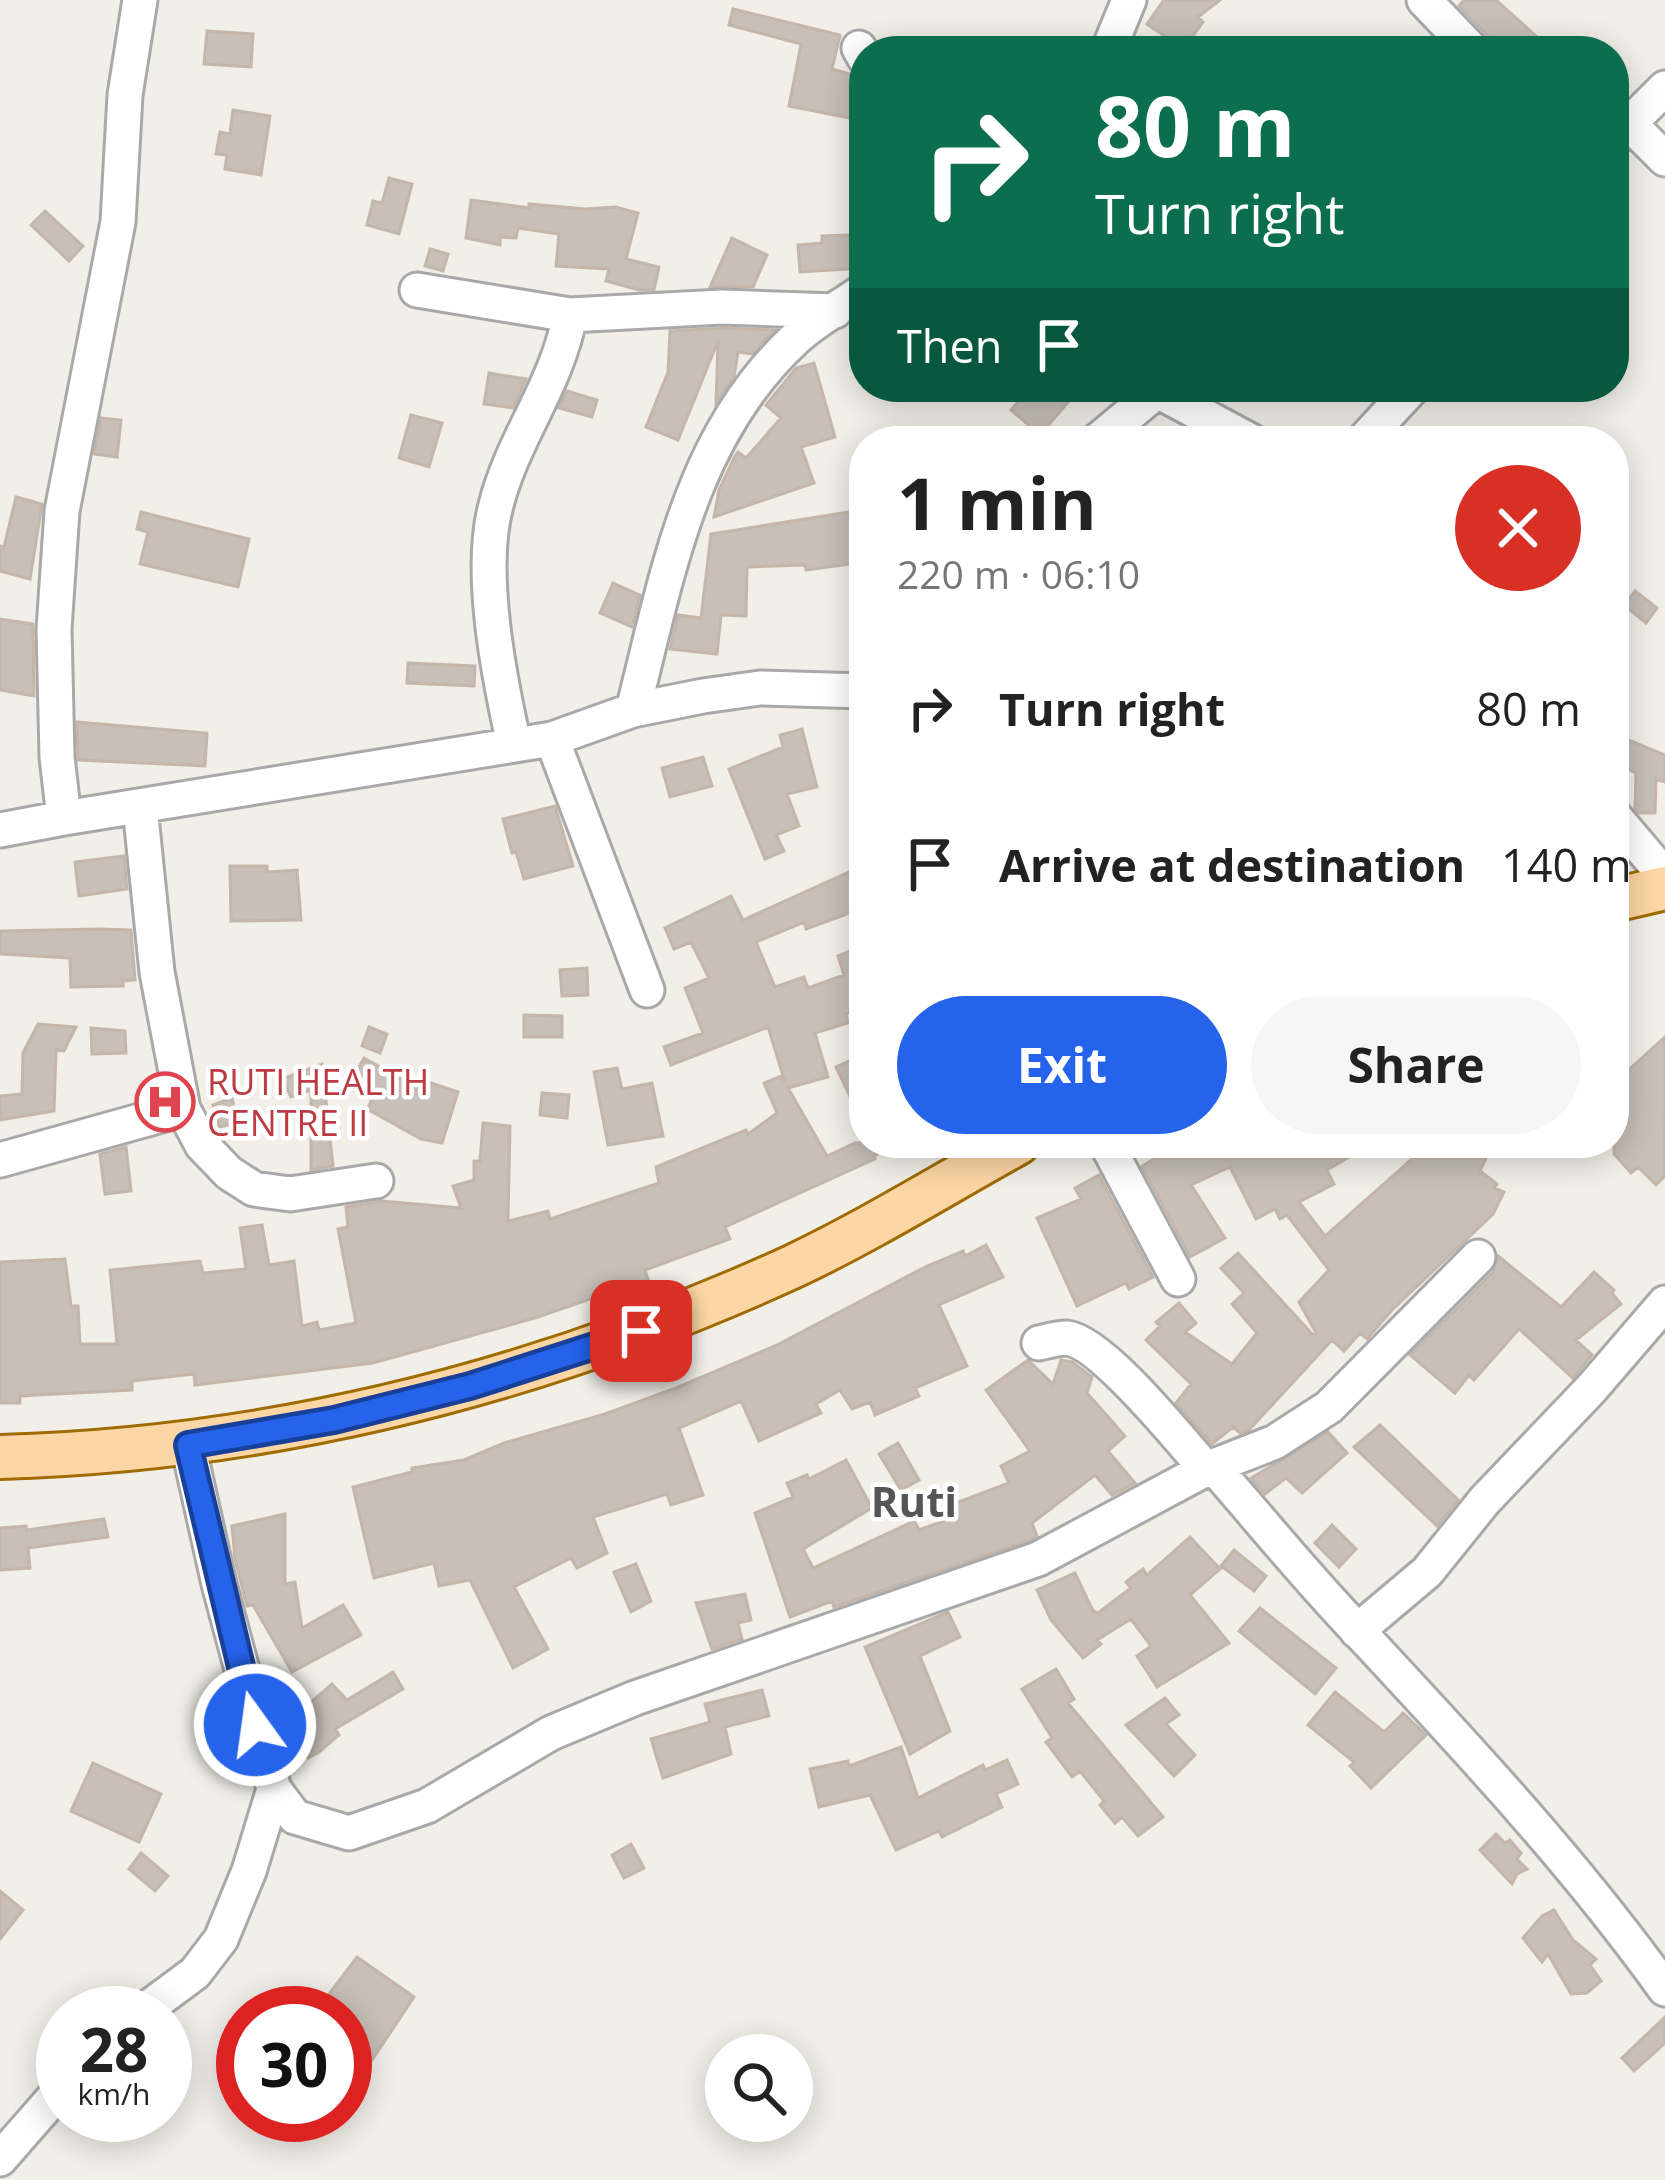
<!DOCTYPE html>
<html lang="en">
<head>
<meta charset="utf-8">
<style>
	:root { --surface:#fff; --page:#f6f6f6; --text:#222; --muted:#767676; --accent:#2563eb }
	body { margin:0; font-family:"Open Sans",sans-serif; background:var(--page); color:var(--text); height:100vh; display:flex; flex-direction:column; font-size:45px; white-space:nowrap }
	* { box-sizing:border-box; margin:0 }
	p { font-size:39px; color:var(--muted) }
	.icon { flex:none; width:66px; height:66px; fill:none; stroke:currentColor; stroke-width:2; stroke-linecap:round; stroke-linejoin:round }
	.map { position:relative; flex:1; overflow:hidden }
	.drawer { position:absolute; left:849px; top:426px; width:780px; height:732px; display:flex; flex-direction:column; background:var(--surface); border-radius:48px; box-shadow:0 6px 30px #0003 }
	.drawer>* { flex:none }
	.banner { position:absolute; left:849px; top:36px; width:780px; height:366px; border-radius:48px; box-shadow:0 6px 30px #0003; background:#0b6e4f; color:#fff; overflow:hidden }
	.tools { position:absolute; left:705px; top:2034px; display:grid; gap:24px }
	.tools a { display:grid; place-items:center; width:108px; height:108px; border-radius:50%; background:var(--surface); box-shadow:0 6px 30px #0003; font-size:60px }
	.speed { position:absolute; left:36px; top:1986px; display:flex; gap:24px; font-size:60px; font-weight:700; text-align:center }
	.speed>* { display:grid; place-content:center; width:156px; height:156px; border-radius:50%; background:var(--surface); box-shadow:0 6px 30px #0003; line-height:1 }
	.speed small { font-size:30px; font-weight:400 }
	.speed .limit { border:18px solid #d22; background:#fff; color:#111 }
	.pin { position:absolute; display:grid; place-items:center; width:102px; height:102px; color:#fff; margin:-51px; border-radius:24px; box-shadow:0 6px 18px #0006 }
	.me { position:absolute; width:132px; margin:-66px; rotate:346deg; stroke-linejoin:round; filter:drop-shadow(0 0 9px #0008) }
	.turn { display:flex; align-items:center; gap:42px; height:252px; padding:0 48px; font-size:54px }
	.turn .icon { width:156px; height:156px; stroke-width:2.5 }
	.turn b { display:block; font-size:84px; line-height:102px }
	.then { display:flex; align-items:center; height:114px; padding:0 48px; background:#0003; gap:24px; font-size:45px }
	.round { display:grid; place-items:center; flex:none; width:126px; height:126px; border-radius:63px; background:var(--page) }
	.head { display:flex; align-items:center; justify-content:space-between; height:204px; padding:0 48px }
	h1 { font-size:72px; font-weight:700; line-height:90px }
	.action { display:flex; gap:24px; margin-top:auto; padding:24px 48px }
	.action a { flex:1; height:138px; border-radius:72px; background:var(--accent); color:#fff; font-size:48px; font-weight:700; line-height:138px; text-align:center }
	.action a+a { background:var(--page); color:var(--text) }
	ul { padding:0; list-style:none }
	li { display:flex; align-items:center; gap:36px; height:156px; padding:0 48px }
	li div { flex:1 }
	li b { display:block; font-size:45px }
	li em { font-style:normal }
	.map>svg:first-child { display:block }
	.building { fill:#c7bfb8; stroke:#c4b6ab; stroke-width:3 }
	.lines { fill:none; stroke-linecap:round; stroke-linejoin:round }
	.minor-casing { stroke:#a9a9a9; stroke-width:39 }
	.major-casing { stroke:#a06b00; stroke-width:48 }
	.minor { stroke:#fff; stroke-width:33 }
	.major { stroke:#fcd6a4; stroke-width:42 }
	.route-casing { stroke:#184099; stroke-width:30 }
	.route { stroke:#2563eb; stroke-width:21 }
	.labels { text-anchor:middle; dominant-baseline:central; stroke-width:9; stroke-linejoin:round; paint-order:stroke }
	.health-label { font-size:36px; fill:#be3a42; stroke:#fff; text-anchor:start }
	.quarter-label { font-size:42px; font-weight:bold; fill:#555; stroke:#fff }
</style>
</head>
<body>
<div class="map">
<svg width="1665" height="2180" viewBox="0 0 1665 2180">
	<rect width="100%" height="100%" fill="#f2efe9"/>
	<path class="building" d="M1164 0H1220L1198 17 1203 22 1182 51H1156L1166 37 1147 24Z
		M1464 0H1496L1537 37 1523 51H1493L1488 36 1459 6Z
		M733 9 840 35 832 69 861 77 854 119 789 106 801 44 729 25Z
		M207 31 253 34 251 67 204 64Z
		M233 110 270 116 261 175 225 169 227 155 216 154 220 132 230 134Z
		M389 178 412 184 399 234 367 225 373 201 382 203Z
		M471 200 529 208V204L586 209 615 207 638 213 626 259 659 267 654 290H639L606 281 609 269 556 266 559 234 518 228 516 238 500 237V245L466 238Z
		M45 211 83 246 69 261 31 225Z
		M849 235 850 244 864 242V268L800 272 798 245 822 243V236Z
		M732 238 767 255 753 287H710Z
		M430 249 448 254 443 271 425 266Z
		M722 328 775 330 752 354 738 352 734 377 716 403 718 341 678 440 646 427 668 372 670 331Z
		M814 363 835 437 801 447 814 483 714 517 719 490 735 456 738 452 746 458 781 418 766 405 796 368Z
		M489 373 526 379 513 408 484 404Z
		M1030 387H1081L1040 435 1011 410Z
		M567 391 597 400 592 417 559 408Z
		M411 415 442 423 429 467 399 458Z
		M101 418 121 420 117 457 94 454Z
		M16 497 42 504 30 579 0 571V546L4 547Z
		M141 512 249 539 238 587 140 564 148 532 137 529Z
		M849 512 857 563 806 570 805 565 747 567 746 616 721 615 717 654 670 649 678 615 701 618 711 534Z
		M613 583 640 595 632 627 600 613Z
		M1635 591 1657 608 1646 623 1624 605Z
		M0 619 33 624 34 696 0 690Z
		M408 663 475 666 474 686 407 683Z
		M77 722 207 733 205 766 78 760Z
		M802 729 817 787 787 794 799 826 776 835 784 851 765 859 729 769 783 747 780 735Z
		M1614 734 1665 755V782L1656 779 1655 813H1639L1635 809 1636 773 1614 763Z
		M703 757 712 786 670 797 662 768Z
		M555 806 573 866 524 879 516 852 512 853 503 819Z
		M124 856 127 889 79 896 75 862Z
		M230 866H267V872L297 870 301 920 231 921Z
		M849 872 863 908 806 929 804 922 756 942 775 987 804 977 808 988 844 975 838 956 864 945V1022L857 1010 846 1014 848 1023 815 1033 828 1077 788 1088 827 1156 855 1143H898L874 1156 875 1159 725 1227 730 1239 645 1270 648 1279 535 1318 373 1363 195 1385 194 1374 132 1381V1390L20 1396V1403H0V1262L65 1259 71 1306H78L80 1344H117L110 1270 200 1261 203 1273 246 1269 240 1228 262 1225 269 1265 294 1261 302 1326 317 1322 319 1330 356 1323 338 1229 348 1227 346 1207 382 1201 461 1208 453 1186 474 1180V1161H480L483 1123 510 1126 508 1221 548 1211 550 1219 659 1183 656 1167 746 1130 748 1134 777 1113 764 1083 781 1076 785 1082 768 1027 671 1065 664 1047 703 1033 685 988 709 978 691 942 674 949 665 928 731 896 743 920Z
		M100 929 131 930 135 980 123 981V986L71 987 70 958 0 954V931Z
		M587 968 588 995 562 996 560 970Z
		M524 1015 562 1016V1037H524Z
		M38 1024 76 1027 64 1051 56 1050 54 1111 0 1120V1096L22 1094 23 1053Z
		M369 1027 387 1034 380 1053 362 1046Z
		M91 1028 125 1031 126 1053 92 1054Z
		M1665 1037V1176L1656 1185 1638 1167 1631 1173 1614 1154V1063L1624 1074Z
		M864 1054V1126L836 1067Z
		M364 1058 428 1094 431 1083 458 1092 442 1143 421 1139 367 1109 372 1100 348 1087Z
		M322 1064 333 1166 311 1170V1090L291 1097 282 1079Z
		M617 1068 622 1089 652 1083 663 1136 608 1145 594 1072Z
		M542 1093 569 1095 567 1118 540 1115Z
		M232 1098 238 1123 219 1127 213 1105Z
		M1196 1143H1373L1327 1170 1334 1184 1299 1202 1325 1236 1412 1159 1438 1143H1493L1480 1171 1497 1184 1494 1188 1504 1192 1493 1214 1392 1310 1367 1339 1360 1333 1344 1351 1332 1340 1249 1430 1240 1433 1233 1427 1212 1444 1176 1403 1191 1384 1146 1340 1160 1326 1156 1322 1179 1303 1196 1323 1185 1332 1232 1364 1257 1333 1232 1304 1244 1293 1221 1268 1238 1253 1313 1335 1316 1333 1299 1302 1329 1270 1287 1215 1280 1219 1275 1209 1256 1219 1230 1167 1191 1185 1225 1238 1190 1257 1142 1166 1171 1149 1173 1154Z
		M126 1147 131 1191 105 1194 100 1154Z
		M1099 1175 1153 1277 1129 1289 1126 1283 1077 1306 1037 1218 1081 1199 1075 1188Z
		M986 1245 1003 1277 939 1305 967 1366 915 1388 919 1396 875 1415 870 1402 852 1409 840 1390 816 1404 821 1413 759 1441 741 1401 679 1428 703 1495 671 1505 667 1494 593 1517 607 1553 577 1568 571 1558 514 1587 548 1649 513 1668 470 1580 439 1586 434 1563 374 1578 353 1487 412 1472V1468L464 1460 504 1443 605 1414 676 1388 777 1345 925 1267 963 1251 965 1256Z
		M1498 1256 1561 1307 1594 1272 1614 1290 1612 1293 1621 1304 1576 1340 1592 1355 1573 1378 1519 1329 1474 1380 1469 1375 1455 1393 1410 1355 1493 1272Z
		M1028 1360 1053 1384 1061 1360 1072 1362 1092 1377 1087 1393 1125 1436 1108 1451 1135 1483 1112 1495 1095 1475 1032 1523 1037 1536 1030 1540 834 1607 832 1601 790 1617 755 1513 793 1497 787 1483 807 1475 809 1479 846 1460 872 1508 803 1549 813 1568 910 1523 915 1522 919 1530 952 1518 948 1506 1009 1483 1001 1466 1030 1451 986 1390Z
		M1380 1425 1458 1500 1437 1526 1354 1447Z
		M1328 1432 1347 1453 1302 1493 1286 1478 1265 1494 1251 1478Z
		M898 1443 919 1480 901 1490 879 1454Z
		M285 1514V1584L295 1582 302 1628 343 1605 361 1635 292 1672 253 1605 247 1606 235 1559 232 1526Z
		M104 1519 108 1537 28 1548 30 1568 0 1570V1528L26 1526 27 1530Z
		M1332 1525 1356 1549 1339 1567 1315 1543Z
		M1190 1537 1220 1569 1190 1595 1229 1643 1157 1687 1137 1656 1151 1646 1131 1619 1097 1640 1101 1644 1083 1658 1051 1620 1037 1590 1075 1573 1093 1611 1098 1613 1131 1588 1126 1582 1143 1569 1147 1575Z
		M1234 1550 1266 1576 1254 1591 1221 1566Z
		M636 1564 651 1601 631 1612 614 1572Z
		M745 1594 751 1620 738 1623 742 1639 712 1649 696 1603Z
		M1260 1608 1336 1668 1315 1694 1239 1631Z
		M948 1612 960 1637 920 1656 950 1731 910 1754 865 1647Z
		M1056 1669 1074 1699 1068 1703 1163 1817 1138 1836 1122 1817 1115 1823 1100 1805 1104 1801 1080 1771 1072 1777 1046 1742 1052 1738 1022 1689Z
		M393 1672 403 1689 335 1729 339 1735 319 1752 308 1758 293 1741 300 1734 289 1721 332 1684 347 1700Z
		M762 1690 769 1716 725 1727 731 1754 663 1778 651 1739 710 1722 705 1704Z
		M1335 1692 1384 1732 1403 1713 1426 1735 1371 1788 1350 1766 1354 1762 1308 1725Z
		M1165 1698 1179 1715 1166 1724 1195 1755 1174 1776 1126 1725Z
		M901 1747 918 1798 983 1765 985 1770 1007 1760 1018 1784 996 1794 1002 1807 942 1837 939 1831 896 1850 870 1795 819 1807 810 1769 848 1761 849 1766Z
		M93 1763 161 1794 139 1842 71 1811Z
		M1496 1834 1505 1843 1510 1840 1521 1853 1517 1859 1527 1869 1517 1874 1512 1884 1480 1850Z
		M631 1844 644 1868 624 1878 612 1855Z
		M141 1853 168 1876 155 1891 129 1869Z
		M0 1891 23 1910 0 1939Z
		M1554 1910 1573 1940 1596 1959 1590 1965 1601 1981 1587 1993 1571 1994 1548 1954 1542 1962 1523 1938 1542 1916Z
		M357 1957 414 1997 368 2066 345 2051V2007L329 1994Z
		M1665 2017V2043L1634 2071 1622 2058Z"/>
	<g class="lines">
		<g class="minor-casing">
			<path id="minor" d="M140 0 125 95 118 222 62 511 54 629 57 757 64 818 552 739 633 710 703 696 760 688 864 691
				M1424 0 1473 51
				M859 48 864 57
				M1108 51 1129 0
				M1630 124 1665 159
				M1614 139 1665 88
				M417 290 570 315
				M1150 387 1251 441
				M1097 441 1157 391
				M1363 441 1413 387
				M633 710C667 577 690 435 796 338 816 320 842 306 864 290
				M552 739 647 990
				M514 744C499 677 478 571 496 505 513 438 557 385 570 315L722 307 835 311
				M140 807 157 972 183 1109 202 1145 229 1173 254 1189 290 1194 376 1181
				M1614 816 1665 876
				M0 830 64 818
				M1106 1143 1178 1279
				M0 1160 183 1109
				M1039 1343C1047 1341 1058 1338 1067 1338 1102 1342 1180 1440 1206 1469
				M1213 1466C1261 1521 1308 1579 1359 1632 1466 1747 1573 1861 1665 1989
				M1357 1631 1427 1572 1485 1500 1591 1389 1665 1303
				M274 1789 295 1817 349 1833 427 1806 551 1733 635 1698 1038 1559 1206 1469 1275 1442 1329 1407 1478 1257
				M141 2013 195 1973 221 1939 249 1871 274 1789 219 1584 188 1445
				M0 2159 63 2087"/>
		</g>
		<g class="major-casing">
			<path id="major" d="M1614 900 1665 888
				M0 1457C278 1449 541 1382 794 1266 870 1230 944 1184 1018 1143"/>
		</g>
		<use href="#minor" class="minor"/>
		<use href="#major" class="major"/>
	</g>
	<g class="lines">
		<g class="route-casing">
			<path id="route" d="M255 1725 188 1445 334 1420 470 1386 641 1331"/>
		</g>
		<use href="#route" class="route"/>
	</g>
	<defs>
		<g id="hospital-ring" transform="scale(3)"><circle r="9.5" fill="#fff" stroke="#e0444e" stroke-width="1.5"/><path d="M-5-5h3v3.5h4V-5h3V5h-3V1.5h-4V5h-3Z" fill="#e0444e"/></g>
	</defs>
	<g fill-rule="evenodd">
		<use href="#hospital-ring" x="165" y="1102"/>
	</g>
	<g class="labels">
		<g class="health-label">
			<text x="207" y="1081">RUTI HEALTH<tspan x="207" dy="41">CENTRE II</tspan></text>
		</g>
		<g class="quarter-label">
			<text x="914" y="1500">Ruti</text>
		</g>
	</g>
</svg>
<div class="tools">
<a><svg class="icon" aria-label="search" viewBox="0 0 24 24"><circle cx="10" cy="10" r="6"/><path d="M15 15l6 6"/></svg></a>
</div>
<div class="speed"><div>28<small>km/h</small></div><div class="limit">30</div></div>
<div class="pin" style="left:641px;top:1331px;background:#d93025"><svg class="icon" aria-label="arrive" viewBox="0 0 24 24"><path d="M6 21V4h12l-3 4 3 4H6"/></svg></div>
<svg class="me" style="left:255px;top:1725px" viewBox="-20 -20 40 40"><circle r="17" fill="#2563eb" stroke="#fff" stroke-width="3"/><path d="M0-11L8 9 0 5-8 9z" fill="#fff"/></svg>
<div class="banner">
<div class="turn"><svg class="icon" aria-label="right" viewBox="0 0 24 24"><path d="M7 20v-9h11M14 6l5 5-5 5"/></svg><div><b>80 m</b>Turn right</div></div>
<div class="then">Then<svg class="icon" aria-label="arrive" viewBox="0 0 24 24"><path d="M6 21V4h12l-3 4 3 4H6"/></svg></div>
</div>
<section class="drawer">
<div class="head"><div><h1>1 min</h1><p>220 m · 06:10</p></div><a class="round" style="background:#d93025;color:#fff"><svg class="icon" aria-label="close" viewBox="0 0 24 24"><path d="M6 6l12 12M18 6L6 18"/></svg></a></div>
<ul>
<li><svg class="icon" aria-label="right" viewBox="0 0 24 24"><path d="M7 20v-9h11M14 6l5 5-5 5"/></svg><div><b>Turn right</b></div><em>80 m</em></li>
<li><svg class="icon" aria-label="arrive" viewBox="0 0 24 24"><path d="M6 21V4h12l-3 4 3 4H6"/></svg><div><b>Arrive at destination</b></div><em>140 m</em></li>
</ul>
<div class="action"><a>Exit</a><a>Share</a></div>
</section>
</div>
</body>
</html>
